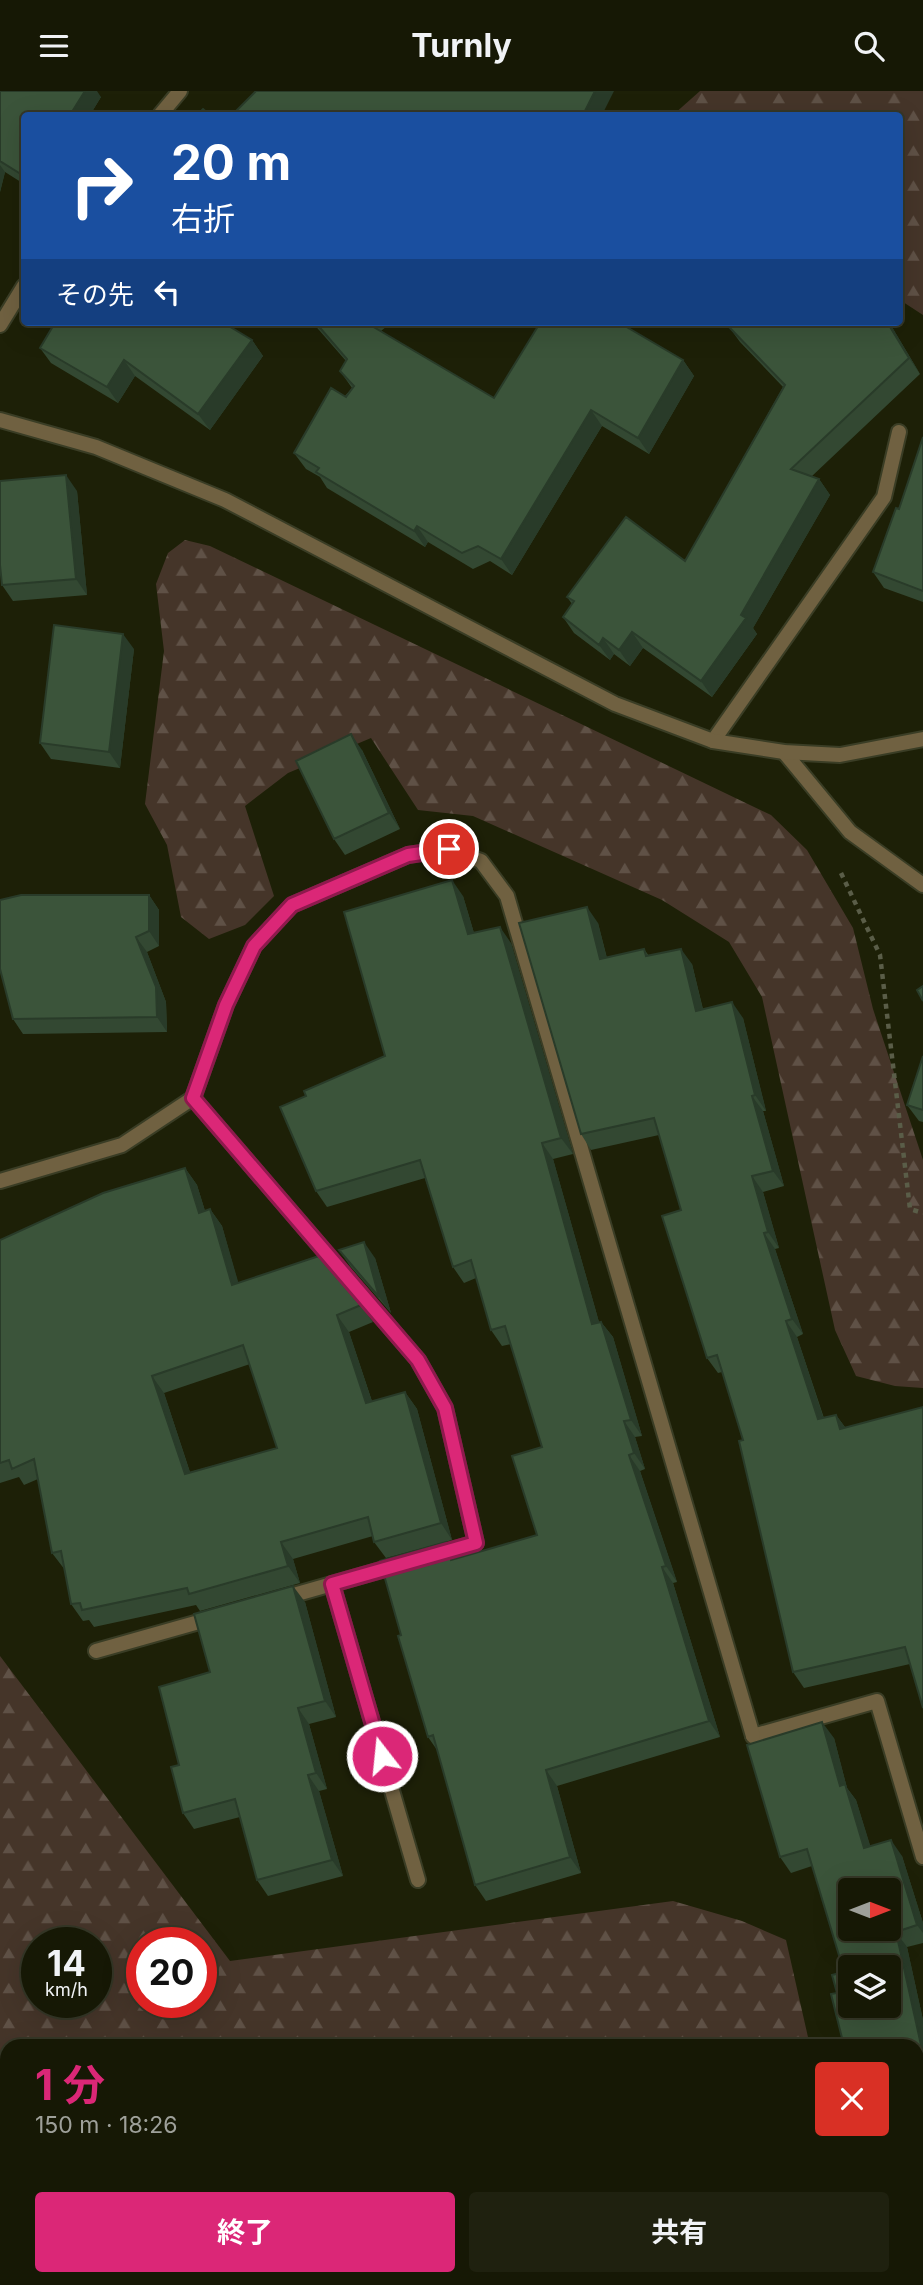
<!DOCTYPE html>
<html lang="ja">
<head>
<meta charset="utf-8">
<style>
	:root { --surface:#161805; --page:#1f210f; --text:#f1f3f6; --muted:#9ea09a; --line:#353727; --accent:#db2777 }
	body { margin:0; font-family:Inter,"Noto Sans JP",sans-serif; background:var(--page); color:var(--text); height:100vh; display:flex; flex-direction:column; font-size:26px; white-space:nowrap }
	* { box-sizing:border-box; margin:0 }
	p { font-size:23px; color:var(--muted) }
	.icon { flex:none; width:38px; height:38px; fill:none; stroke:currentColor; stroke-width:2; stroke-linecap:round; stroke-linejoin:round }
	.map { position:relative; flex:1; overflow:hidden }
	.side { position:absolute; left:0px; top:1948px; width:924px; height:247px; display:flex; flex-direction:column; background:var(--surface); border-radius:21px 21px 0 0; box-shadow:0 7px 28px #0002,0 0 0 2px var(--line) }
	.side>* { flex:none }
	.hud { position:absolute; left:21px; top:21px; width:882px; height:214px; border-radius:7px; box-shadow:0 7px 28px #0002,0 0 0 2px var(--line); background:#1a4fa0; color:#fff; overflow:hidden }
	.needle { width:46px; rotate:90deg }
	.fabs { position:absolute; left:838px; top:1787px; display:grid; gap:14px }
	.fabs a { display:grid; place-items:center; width:63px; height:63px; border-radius:7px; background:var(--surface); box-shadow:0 7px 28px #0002,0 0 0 2px var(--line); font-size:35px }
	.speed { position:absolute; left:21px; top:1836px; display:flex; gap:14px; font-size:35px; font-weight:700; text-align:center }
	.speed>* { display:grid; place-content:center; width:91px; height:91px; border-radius:50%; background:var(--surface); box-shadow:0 7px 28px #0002,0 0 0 2px var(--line); line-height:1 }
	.speed small { font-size:18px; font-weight:400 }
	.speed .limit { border:10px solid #d22; background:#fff; color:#111 }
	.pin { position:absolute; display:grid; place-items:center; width:60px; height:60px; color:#fff; margin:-30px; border:4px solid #fff; border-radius:50%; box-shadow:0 2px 7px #0007 }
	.me { position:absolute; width:77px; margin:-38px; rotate:344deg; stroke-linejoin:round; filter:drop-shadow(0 0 5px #0008) }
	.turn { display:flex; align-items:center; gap:24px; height:147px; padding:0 35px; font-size:32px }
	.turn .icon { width:91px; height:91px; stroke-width:2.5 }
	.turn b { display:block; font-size:49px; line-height:60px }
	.then { display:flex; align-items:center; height:66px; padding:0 35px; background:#0003; gap:14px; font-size:26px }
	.round { display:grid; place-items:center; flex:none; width:74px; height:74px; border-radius:7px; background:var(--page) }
	.headline { display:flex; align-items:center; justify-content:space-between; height:119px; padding:0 35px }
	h1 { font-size:42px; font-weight:700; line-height:52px; color:var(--accent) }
	.cta { display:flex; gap:14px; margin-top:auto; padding:14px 35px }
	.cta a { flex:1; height:80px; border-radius:7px; background:var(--accent); color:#fff; font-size:28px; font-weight:700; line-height:80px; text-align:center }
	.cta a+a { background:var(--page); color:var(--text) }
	header { display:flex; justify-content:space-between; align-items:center; height:91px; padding:0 35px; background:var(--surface); font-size:32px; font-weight:700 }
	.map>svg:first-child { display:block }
	.forest { fill:url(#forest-firs); fill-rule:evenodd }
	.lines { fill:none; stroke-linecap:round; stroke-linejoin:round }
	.service-casing { stroke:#3a3d25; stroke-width:18 }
	.minor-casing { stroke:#3a3d25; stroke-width:18 }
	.tertiary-casing { stroke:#3a3d25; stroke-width:18 }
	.path { stroke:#5a5d48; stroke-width:4.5; stroke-dasharray:5 5; stroke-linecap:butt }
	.service { stroke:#706141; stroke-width:14 }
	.minor { stroke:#706141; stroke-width:14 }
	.tertiary { stroke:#706141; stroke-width:14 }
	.wall { fill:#334832; fill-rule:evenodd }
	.shaded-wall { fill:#293b29 }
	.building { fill:#3b543a; stroke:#293b29; stroke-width:2; fill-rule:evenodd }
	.route-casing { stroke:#8e194d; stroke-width:18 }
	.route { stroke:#db2777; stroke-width:12 }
</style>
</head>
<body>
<header><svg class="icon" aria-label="menu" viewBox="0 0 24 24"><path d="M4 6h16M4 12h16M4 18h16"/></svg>Turnly<svg class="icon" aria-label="search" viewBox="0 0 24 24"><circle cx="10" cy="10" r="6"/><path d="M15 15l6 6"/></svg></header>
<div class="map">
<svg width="923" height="2194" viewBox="0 0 923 2194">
	<defs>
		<pattern id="forest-firs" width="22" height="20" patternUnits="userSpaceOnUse" patternTransform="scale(1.75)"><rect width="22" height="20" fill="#453529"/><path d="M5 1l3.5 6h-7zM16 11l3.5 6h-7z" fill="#5f5146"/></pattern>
	</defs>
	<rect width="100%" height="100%" fill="#1d2007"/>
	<path class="forest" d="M700 0H923V224L900 209V24H673Z
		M185 449 210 455 771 724 807 759 853 837 873 918 923 1069V1297L895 1295 856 1285 835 1239 762 906 729 851 662 809 473 725 418 719 371 647 288 682 245 715 274 805 245 834 209 848 181 826 167 754 145 713 164 560 156 493 168 462Z
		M0 1565 230 1870 673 1810 742 1830 786 1849 810 1955H7V2182L0 2165ZM37 1852H96V1911H37ZM142 1852H201V1911H142Z
		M923 2061V2194H12L9 2188H917V2062Z"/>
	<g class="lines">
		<g class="service-casing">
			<path id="service" d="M713 650 884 406 899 341
				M332 1493 418 1789
				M753 1645 877 1610 923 1766"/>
		</g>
		<g class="minor-casing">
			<path id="minor" d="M160 24 180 0
				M0 234 24 195
				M784 661 850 741 923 794
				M193 1007 226 914 254 855 292 814 408 764 449 758 481 770 507 805 753 1645
				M0 1090 122 1054 193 1007 418 1269 445 1317 476 1452 435 1464
				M283 1507 402 1473
				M96 1560 213 1527"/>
		</g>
		<g class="tertiary-casing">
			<path id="tertiary" d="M0 329 96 356 225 409 615 613 713 650 784 661 840 664 923 648"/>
		</g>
		<path class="path" d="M841 782 880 864 910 1118 923 1122"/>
		<use href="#service" class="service"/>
		<use href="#minor" class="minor"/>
		<use href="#tertiary" class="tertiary"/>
	</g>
	<path class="wall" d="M0 0 101 6 90 24H24V93L5 81 0 101Z
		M312 231H392L381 240 494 307 537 237 533 231H618L683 269 694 285 649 363 602 335 512 484 490 470 473 478 428 451 425 456 327 397 320 386 306 378 294 362 352 297 340 280 346 270Z
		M889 231 920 283 811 386 819 388 830 404 753 537 757 543 712 606 643 557 630 575 614 563 610 569 574 542 563 526 572 513 567 506 685 470 783 296 740 251 729 236Z
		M48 232 252 249 263 265 210 339 135 285 118 312 51 272 40 257 52 237Z
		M923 346V511L884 497 873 481 899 418Z
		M77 400 87 504 13 510 2 494Z
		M134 558 120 677 51 668 40 652Z
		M362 659 400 738 345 764 334 748Z
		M149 804 159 819V855L147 861 166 911 167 941 23 943 13 928Z
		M463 805 474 842 511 852 573 1063 553 1068 599 1231H601L613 1246 642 1345 635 1346 645 1378 640 1380 677 1491 673 1492 720 1646 557 1695 581 1782 486 1810 475 1794 437 1659 428 1646 401 1544 446 1451 457 1467 537 1444 542 1356 511 1253 502 1255 491 1239 476 1187 464 1192 453 1176 425 1087 327 1116 316 1100 306 1005 385 965Z
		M598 832 607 867 644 858 649 865 692 873 703 918 743 927 766 1020H763L784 1095 763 1101 779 1157 775 1158 803 1243 797 1246 824 1327 836 1324 845 1336 910 1573 804 1597 793 1581 743 1349 722 1281 718 1282 707 1267 681 1119 659 1044 591 1059 581 1043Z
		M923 965V1031L919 1030 907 1014Z
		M185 1077 197 1094 205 1120 210 1118 222 1135 238 1192 361 1214 373 1231 349 1241 372 1310 405 1301 417 1318 452 1449 386 1467 374 1451 373 1445 293 1468 300 1492 200 1520 196 1514 94 1536 89 1529 83 1530 71 1513 65 1479 52 1462 38 1388 24 1394 19 1386 0 1392V1149ZM250 1273 277 1357 190 1381 164 1302Z
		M339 1159 375 1167 391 1222 350 1175Z
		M305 1511 336 1626 309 1633 327 1698 319 1700 343 1785 268 1805 257 1789 240 1726 194 1738 183 1722 179 1674 210 1581Z
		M834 1647 847 1697 856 1709 870 1755 902 1765 923 1832V1852L907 1856 923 1929V2032L917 2033V1955L837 1902 844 1881 812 1775 791 1782 780 1766Z"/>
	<path class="shaded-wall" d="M85 0H97L101 6 90 24H70Z
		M595 0H614L602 24H583Z
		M0 74 5 81 0 101Z
		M887 231H889L920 283 909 267Z
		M252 249 263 265 210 339 198 323Z
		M124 269 135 285 118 312 107 296Z
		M683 269 694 285 649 363 638 347Z
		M591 319 602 335 512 484 501 468Z
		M66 384 77 400 87 504 76 488Z
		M819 388 830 404 753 537 757 543 712 606 701 590Z
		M417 435 428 451 425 456 414 440Z
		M632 541 643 557 630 575 619 559Z
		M123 543 134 558 120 677 109 661Z
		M603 547 614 563 610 569 599 554Z
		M351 643 362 659 400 738 389 722Z
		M452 789 463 805 479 859 468 843Z
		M149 804 159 819V855L149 840Z
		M587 816 598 832 611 884 600 868Z
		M500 836 511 852 573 1063 561 1047Z
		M136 846 147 861 166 911 167 941 157 926Z
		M681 858 692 873 707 936 696 920Z
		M732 911 743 927 766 1020 755 1004Z
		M752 1005 763 1020 784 1095 773 1080Z
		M542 1052 553 1068 604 1249 592 1233Z
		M185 1077 197 1094 211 1139 199 1122Z
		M752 1085 763 1101 779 1157 768 1141Z
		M210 1118 222 1135 244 1211 232 1194Z
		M764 1142 775 1158 803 1243 792 1228Z
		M364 1151 375 1167 391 1222 379 1206Z
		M337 1224 349 1241 378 1329 366 1312Z
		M786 1230 797 1246 829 1344 818 1328Z
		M601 1231 613 1246 642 1345 631 1329Z
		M152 1285 164 1302 196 1400 185 1383Z
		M405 1301 417 1318 452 1449 441 1432Z
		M836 1324 847 1339 840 1338Z
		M624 1330 635 1346 645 1378 634 1362Z
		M629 1364 640 1380 677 1491 666 1475Z
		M281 1451 293 1468 300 1492 288 1475Z
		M446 1451 458 1467 451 1469Z
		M662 1476 673 1492 720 1646 709 1630Z
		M293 1495 305 1511 336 1626 325 1610Z
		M298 1617 309 1633 327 1698 316 1682Z
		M822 1631 834 1647 847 1697 856 1709 876 1773 864 1757 840 1695Z
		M546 1679 557 1695 581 1782 570 1766Z
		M308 1684 319 1700 343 1785 332 1769Z
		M891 1749 902 1765 923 1832V1842L917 1834Z
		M896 1841 907 1856 923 1929V1963Z"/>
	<path class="building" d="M0 0H85L70 24H24V85L0 70Z
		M256 0H595L583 24H232Z
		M203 18 210 24H197Z
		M49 231H222L252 249 198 323 124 269 107 296 40 257 53 235 48 232Z
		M315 231H365L494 307 540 232 539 231H618L683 269 638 347 591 319 501 468 478 455 462 462 417 435 414 440 316 381 319 377 294 362 331 297 346 306 354 295 340 280 347 268Z
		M734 231H887L909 267 791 378 819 388 741 524 746 527 701 590 632 541 619 559 603 547 599 554 563 526 574 510 567 506 626 426 685 470 785 294 729 236Z
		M923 346V500L873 481 896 417 899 418Z
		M66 384 76 488 2 494 0 474V390Z
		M54 534 123 543 109 661 40 652Z
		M351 643 389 722 334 748 296 670Z
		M452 789 468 843 500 836 561 1047 542 1052 592 1233 601 1231 631 1329 624 1330 634 1362 629 1364 666 1475 662 1476 709 1630 546 1679 570 1766 475 1794 433 1644 428 1646 398 1545 401 1544 380 1470 446 1451 451 1469 537 1444 512 1365 542 1356 505 1235 491 1239 471 1169 453 1176 420 1069 316 1100 280 1016 306 1005 304 1000 385 965 344 821Z
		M21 804H149V840L136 846 156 896 157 926 13 928 0 878V809Z
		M587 816 600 868 644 858 646 865 681 858 696 920 732 911 755 1004 752 1005 773 1080 752 1085 768 1141 764 1142 792 1228 786 1230 818 1328 836 1324 840 1338 923 1316V1617L905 1556 793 1581 739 1350 743 1349 717 1264 707 1267 662 1125 681 1119 654 1027 581 1043 519 832Z
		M923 895V910L917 899Z
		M923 965V1019L907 1014Z
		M185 1077 199 1122 210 1118 232 1194 319 1165 361 1214 337 1224 366 1312 405 1301 441 1432 374 1451 368 1426 281 1451 288 1475 189 1503 187 1497 82 1519 80 1512 71 1513 61 1460 52 1462 34 1368 12 1378 9 1369 0 1372V1149L103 1102ZM243 1254 277 1357 185 1383 152 1285Z
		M364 1151 379 1206 339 1159Z
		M293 1495 325 1610 298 1617 316 1682 308 1684 332 1769 257 1789 235 1708 183 1722 171 1676 179 1674 159 1596 210 1581 194 1523Z
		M822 1631 840 1695 845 1693 864 1757 891 1749 917 1834 896 1841 923 1963V2014L917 2015V1955H844L831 1903 837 1902 832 1884 844 1881 807 1758 780 1766 747 1654ZM850 1799H889V1838H850ZM850 1876H889V1914H850Z"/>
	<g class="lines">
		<g class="route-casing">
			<path id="route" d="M382 1665 332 1493 476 1452 445 1317 418 1269 193 1007 226 914 254 855 292 814 408 764 449 758"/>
		</g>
		<use href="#route" class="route"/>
	</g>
</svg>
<div class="fabs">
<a><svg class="needle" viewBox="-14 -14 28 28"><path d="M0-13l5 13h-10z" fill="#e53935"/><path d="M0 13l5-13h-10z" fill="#9ea09a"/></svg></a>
<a><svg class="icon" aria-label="layers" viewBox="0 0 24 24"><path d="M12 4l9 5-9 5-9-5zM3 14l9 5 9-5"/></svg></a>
</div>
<div class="speed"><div>14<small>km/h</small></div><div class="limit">20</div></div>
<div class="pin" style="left:449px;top:758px;background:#d93025"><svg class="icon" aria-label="arrive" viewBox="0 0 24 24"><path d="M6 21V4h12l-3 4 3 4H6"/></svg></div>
<svg class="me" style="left:382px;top:1665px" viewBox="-20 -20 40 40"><circle r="17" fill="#db2777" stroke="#fff" stroke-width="3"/><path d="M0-11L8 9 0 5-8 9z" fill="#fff"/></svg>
<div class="hud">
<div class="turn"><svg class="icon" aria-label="right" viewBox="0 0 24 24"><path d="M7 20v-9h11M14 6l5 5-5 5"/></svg><div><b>20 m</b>右折</div></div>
<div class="then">その先<svg class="icon" aria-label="left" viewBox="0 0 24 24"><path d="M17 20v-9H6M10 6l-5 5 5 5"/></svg></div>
</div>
<section class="side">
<div class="headline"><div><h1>1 分</h1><p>150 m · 18:26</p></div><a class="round" style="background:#d93025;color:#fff"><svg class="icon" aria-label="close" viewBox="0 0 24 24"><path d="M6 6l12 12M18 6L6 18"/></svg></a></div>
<div class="cta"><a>終了</a><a>共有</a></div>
</section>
</div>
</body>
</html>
